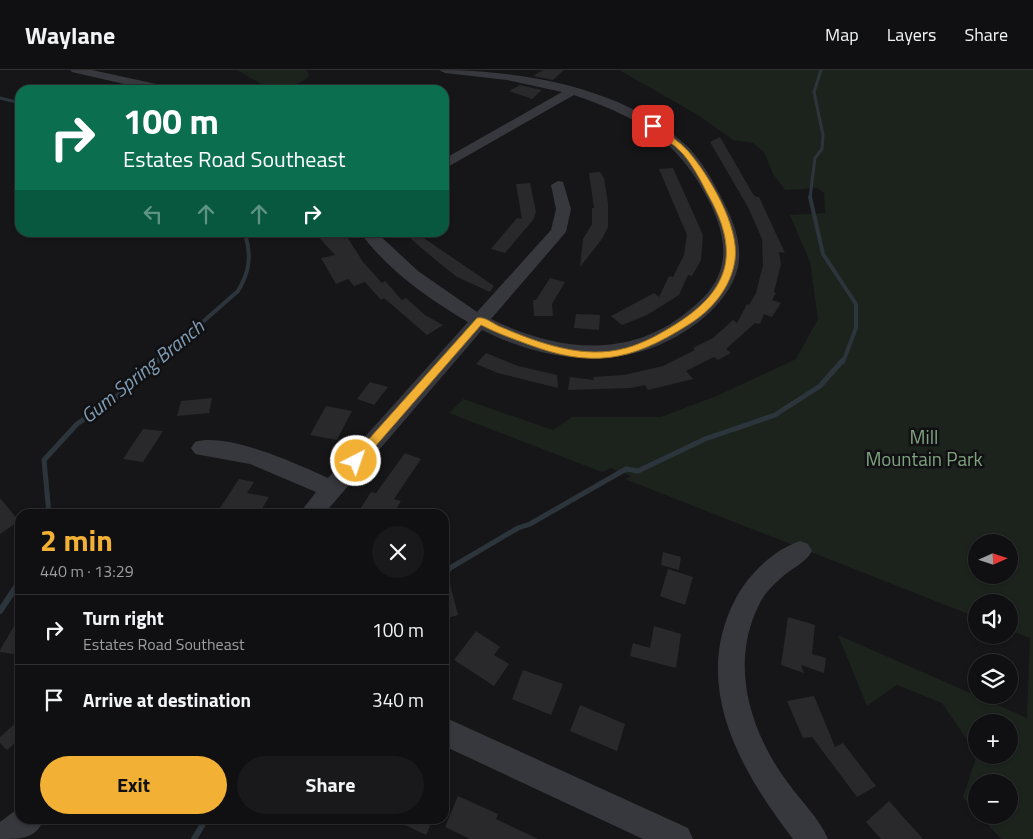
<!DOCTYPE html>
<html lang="en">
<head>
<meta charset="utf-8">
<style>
	:root { --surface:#101012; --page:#19191b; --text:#f1f3f6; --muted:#9c9d9f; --line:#303032; --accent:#f2b134 }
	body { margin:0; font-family:"Titillium Web",sans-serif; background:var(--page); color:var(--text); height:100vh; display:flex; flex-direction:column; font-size:19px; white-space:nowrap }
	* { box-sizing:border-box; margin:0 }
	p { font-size:16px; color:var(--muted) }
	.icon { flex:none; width:28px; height:28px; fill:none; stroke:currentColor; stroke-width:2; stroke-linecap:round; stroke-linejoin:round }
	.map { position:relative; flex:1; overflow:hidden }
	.sheet { position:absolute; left:15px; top:439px; width:434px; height:315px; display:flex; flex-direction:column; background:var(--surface); border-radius:15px; box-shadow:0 1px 4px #0004,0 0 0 1px var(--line) }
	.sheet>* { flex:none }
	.top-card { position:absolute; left:15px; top:15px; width:434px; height:152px; border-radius:15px; box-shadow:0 1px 4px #0004,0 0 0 1px var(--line); background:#0b6e4f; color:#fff; overflow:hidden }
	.needle { width:32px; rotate:87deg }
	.tools { position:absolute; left:968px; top:464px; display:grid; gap:10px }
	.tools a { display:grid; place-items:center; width:50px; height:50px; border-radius:50%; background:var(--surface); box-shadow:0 1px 4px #0004,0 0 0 1px var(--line); font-size:25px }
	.pin { position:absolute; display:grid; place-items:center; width:42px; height:42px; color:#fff; margin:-21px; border-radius:10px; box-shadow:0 2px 8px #0006 }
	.me { position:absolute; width:55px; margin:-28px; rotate:41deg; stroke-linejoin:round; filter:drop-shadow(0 0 4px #0008) }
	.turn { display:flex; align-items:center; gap:18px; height:105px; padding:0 25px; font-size:22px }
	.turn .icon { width:65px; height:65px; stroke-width:2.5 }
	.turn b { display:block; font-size:35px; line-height:42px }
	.lanes { display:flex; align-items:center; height:48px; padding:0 25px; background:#0003; justify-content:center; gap:25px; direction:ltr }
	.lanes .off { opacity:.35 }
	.round { display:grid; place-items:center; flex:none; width:52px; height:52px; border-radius:26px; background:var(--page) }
	.summary { display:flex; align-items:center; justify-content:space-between; height:85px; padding:0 25px }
	h1 { font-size:30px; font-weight:700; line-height:38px; color:var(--accent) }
	.button { display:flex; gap:10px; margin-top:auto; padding:10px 25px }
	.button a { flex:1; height:58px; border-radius:30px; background:var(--accent); color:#111; font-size:20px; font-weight:700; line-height:58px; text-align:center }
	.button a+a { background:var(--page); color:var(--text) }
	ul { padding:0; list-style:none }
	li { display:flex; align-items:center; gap:15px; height:70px; padding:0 25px; border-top:1px solid var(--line) }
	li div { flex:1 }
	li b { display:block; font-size:19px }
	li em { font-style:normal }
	header { display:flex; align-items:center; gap:30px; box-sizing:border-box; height:70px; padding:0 25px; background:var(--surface); border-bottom:1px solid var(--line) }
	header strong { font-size:24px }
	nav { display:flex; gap:28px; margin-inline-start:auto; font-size:18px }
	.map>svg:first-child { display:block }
	.green { fill:#1c231d; fill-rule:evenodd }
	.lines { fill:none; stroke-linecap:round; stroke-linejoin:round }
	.stream-far3 { stroke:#2c353c; stroke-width:3 }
	.stream-far2 { stroke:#2c353c; stroke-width:4 }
	.stream-far1 { stroke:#2c353c; stroke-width:5 }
	.stream { stroke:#2c353c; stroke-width:6 }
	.building { fill:#29292c }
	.minor { fill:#37383d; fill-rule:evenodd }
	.route { fill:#f2b134; stroke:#9d7322 }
	.labels { text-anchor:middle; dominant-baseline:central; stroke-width:5; stroke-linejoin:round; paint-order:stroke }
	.park-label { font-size:19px; fill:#7fa381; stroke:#111113 }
	.water-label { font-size:20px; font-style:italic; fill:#7f9bb3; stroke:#111113 }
</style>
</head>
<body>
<header>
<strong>Waylane</strong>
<nav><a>Map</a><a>Layers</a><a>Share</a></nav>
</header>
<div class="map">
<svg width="1033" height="769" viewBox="0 0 1033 769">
	<rect width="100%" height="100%" fill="#161618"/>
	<path class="green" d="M236 0H305L308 1 309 6C300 16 277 21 264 15 256 12 246 4 236 0Z
		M619 0H1033V769H1001L979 745H1009V712H976V742L963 727 977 685H1009V652H976V683L942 633 897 615 867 636 838 565 1027 648 1030 568 1009 560V532H976V547L625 409 631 406 611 398 602 402 449 343 463 329 553 360 572 347H661L719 325 796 289 818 249 810 192 790 145 825 143 824 123 817 118 785 120 773 104 764 82 753 73 733 70 698 45ZM976 472H1009V505H976Z"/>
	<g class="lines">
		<path class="stream-far3" d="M0 28 20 33
			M810 128 815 88 822 79 823 65 814 22 821 0"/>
		<path class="stream-far2" d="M810 127 823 184 856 234V258L843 292
			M157 292 238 221C250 201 252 184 244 162"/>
		<path class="stream-far1" d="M49 444 44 390 77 354 115 328 158 290
			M445 501 518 458 530 454 626 399 638 401 705 369 775 345 820 316 843 290"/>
		<path class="stream" d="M444 502 448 500
			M0 541 20 511
			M194 769 206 749"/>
	</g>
	<path class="building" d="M543 0H564L553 10 533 6Z
		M520 15 542 20 532 29 509 21Z
		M720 67 753 124 756 127H759L785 183 779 182 781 194 774 222 776 223 772 230 781 233 772 247 764 244 760 254 755 253 726 279 731 283 718 290 714 287 686 301 693 309 648 320 645 315 631 318 568 320 570 307 594 310 593 307 624 305 663 296 695 280 693 278 713 268 733 250 737 253 747 234 749 235 756 223 763 195 762 169 749 139 710 72Z
		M673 98 703 165 701 190 692 206 688 205 679 225 647 245 622 255 611 246 654 223 659 227 669 206 673 207 684 185 687 165 659 99Z
		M600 102 604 108 608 133V157L602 169 580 197 583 169 592 154V138H594L589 103Z
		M530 113 536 142 533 150 505 183 491 179 517 148 522 149 516 114Z
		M314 162H344L363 192 382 213 385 211 402 230 406 228 425 245 443 255 427 265 384 228 381 230 365 212 354 216 348 209 336 214 321 188 335 185Z
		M415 162 494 216 490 222 457 207 438 192 411 169Z
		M550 208 565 212 552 234 553 246H534L533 230H536Z
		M576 244 600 245 599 260 574 258Z
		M486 283 518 296 557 305 558 318 498 303 476 294Z
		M370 312 388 317 374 335 357 329Z
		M212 328 209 343 177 346 181 331Z
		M326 336 352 341 337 370 310 365Z
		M143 359 163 361 143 392 123 389Z
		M405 383 421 389 394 429 401 431 393 444H357L371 422 376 423Z
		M239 409 254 412 247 423 269 427 259 444H216Z
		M0 428 19 451 0 464Z
		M663 482 681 487 679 500 661 495Z
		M668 499 693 507 685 535 660 526Z
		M448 506 458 545 444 549V507Z
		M20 546V585L0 582V580Z
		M788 547 815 555 812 584 826 588 824 603 801 595 804 603 781 595Z
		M654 556 681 564 676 598 630 586 633 573 650 578Z
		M476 561 500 577 494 585 509 594 494 616 454 590Z
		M523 600 563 614 551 645 512 629Z
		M814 626 835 677 843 673 876 716 857 727 812 667 803 668 787 631Z
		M580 635 625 654 617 681 570 661Z
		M20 649V669L7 680 0 673V667Z
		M458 726 498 744 496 749 538 769H470L445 757Z
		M889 731 923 769H881L866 752Z
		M393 749H433L426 765Z"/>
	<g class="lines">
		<path class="minor" d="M70 0H92L170 17 172 20H150L72 2Z
			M439 0C522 0 628 18 689 78 702 92 712 109 720 125 732 148 743 171 738 197 733 218 718 236 702 249 636 303 555 296 482 260L324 444H299L316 422 250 394 195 384 191 378 195 372C228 362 297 394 328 408L468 252C430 230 386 199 360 162H376L418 201 477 242 551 160 556 139 551 115 558 111 563 112 571 139 566 162 491 249C556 281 628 290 687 242 702 230 716 217 721 198 727 176 720 155 711 135 680 71 640 48 574 25L444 99V89L562 22 507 10 445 3Z
			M800 471 808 474 812 481C805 494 791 498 781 508 773 515 763 525 759 535 729 594 750 662 788 713 801 731 819 748 828 769H793C740 700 690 614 736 528 749 504 773 480 800 471Z
			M444 647 688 758 693 769H643L444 676Z
			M20 737V749H44C36 769 22 769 0 769V752Z"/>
	</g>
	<path class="route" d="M651 55H656C666 63 679 71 688 81 709 105 740 157 735 190 731 218 711 241 688 255 630 292 591 298 527 274 511 268 496 263 481 255L360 394H352V388L477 248C485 246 493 254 501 257 539 273 584 290 626 278 644 273 660 264 676 254 733 218 739 179 707 123 700 109 693 96 683 84 674 74 661 66 651 58Z"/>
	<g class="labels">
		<g class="park-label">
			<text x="924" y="366">Mill<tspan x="924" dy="22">Mountain Park</tspan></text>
		</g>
		<g class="water-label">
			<text transform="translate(142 301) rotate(-39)">Gum Spring Branch</text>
		</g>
	</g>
</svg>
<div class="tools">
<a><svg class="needle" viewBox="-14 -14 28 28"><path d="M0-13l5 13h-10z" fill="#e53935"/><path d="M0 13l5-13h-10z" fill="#9c9d9f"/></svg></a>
<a><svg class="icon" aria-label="sound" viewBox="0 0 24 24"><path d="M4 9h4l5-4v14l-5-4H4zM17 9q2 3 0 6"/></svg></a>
<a><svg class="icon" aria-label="layers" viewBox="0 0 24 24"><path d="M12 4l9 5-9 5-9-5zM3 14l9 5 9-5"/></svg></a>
<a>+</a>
<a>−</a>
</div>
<div class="pin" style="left:653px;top:56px;background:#d93025"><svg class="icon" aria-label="arrive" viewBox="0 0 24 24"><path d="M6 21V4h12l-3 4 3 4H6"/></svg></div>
<svg class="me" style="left:356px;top:391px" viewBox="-20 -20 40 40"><circle r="17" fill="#f2b134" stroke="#fff" stroke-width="3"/><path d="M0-11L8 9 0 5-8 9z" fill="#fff"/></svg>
<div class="top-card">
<div class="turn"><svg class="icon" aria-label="right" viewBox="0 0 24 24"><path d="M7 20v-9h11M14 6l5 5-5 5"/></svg><div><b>100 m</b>Estates Road Southeast</div></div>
<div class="lanes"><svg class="icon off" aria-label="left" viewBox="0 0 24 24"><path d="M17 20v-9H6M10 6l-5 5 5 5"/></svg><svg class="icon off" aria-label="ahead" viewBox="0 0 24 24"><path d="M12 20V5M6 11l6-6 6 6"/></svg><svg class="icon off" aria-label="ahead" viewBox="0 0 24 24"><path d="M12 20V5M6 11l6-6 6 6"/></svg><svg class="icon" aria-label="right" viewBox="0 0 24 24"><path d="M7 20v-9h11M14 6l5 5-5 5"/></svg></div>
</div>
<section class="sheet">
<div class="summary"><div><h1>2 min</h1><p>440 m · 13:29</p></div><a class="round"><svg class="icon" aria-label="close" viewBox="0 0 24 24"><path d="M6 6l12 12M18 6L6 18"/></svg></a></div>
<ul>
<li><svg class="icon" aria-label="right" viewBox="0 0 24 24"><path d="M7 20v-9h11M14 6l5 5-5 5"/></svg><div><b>Turn right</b><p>Estates Road Southeast</p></div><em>100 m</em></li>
<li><svg class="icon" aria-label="arrive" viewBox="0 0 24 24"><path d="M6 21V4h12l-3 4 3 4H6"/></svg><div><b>Arrive at destination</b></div><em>340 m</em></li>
</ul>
<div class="button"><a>Exit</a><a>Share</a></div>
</section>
</div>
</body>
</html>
